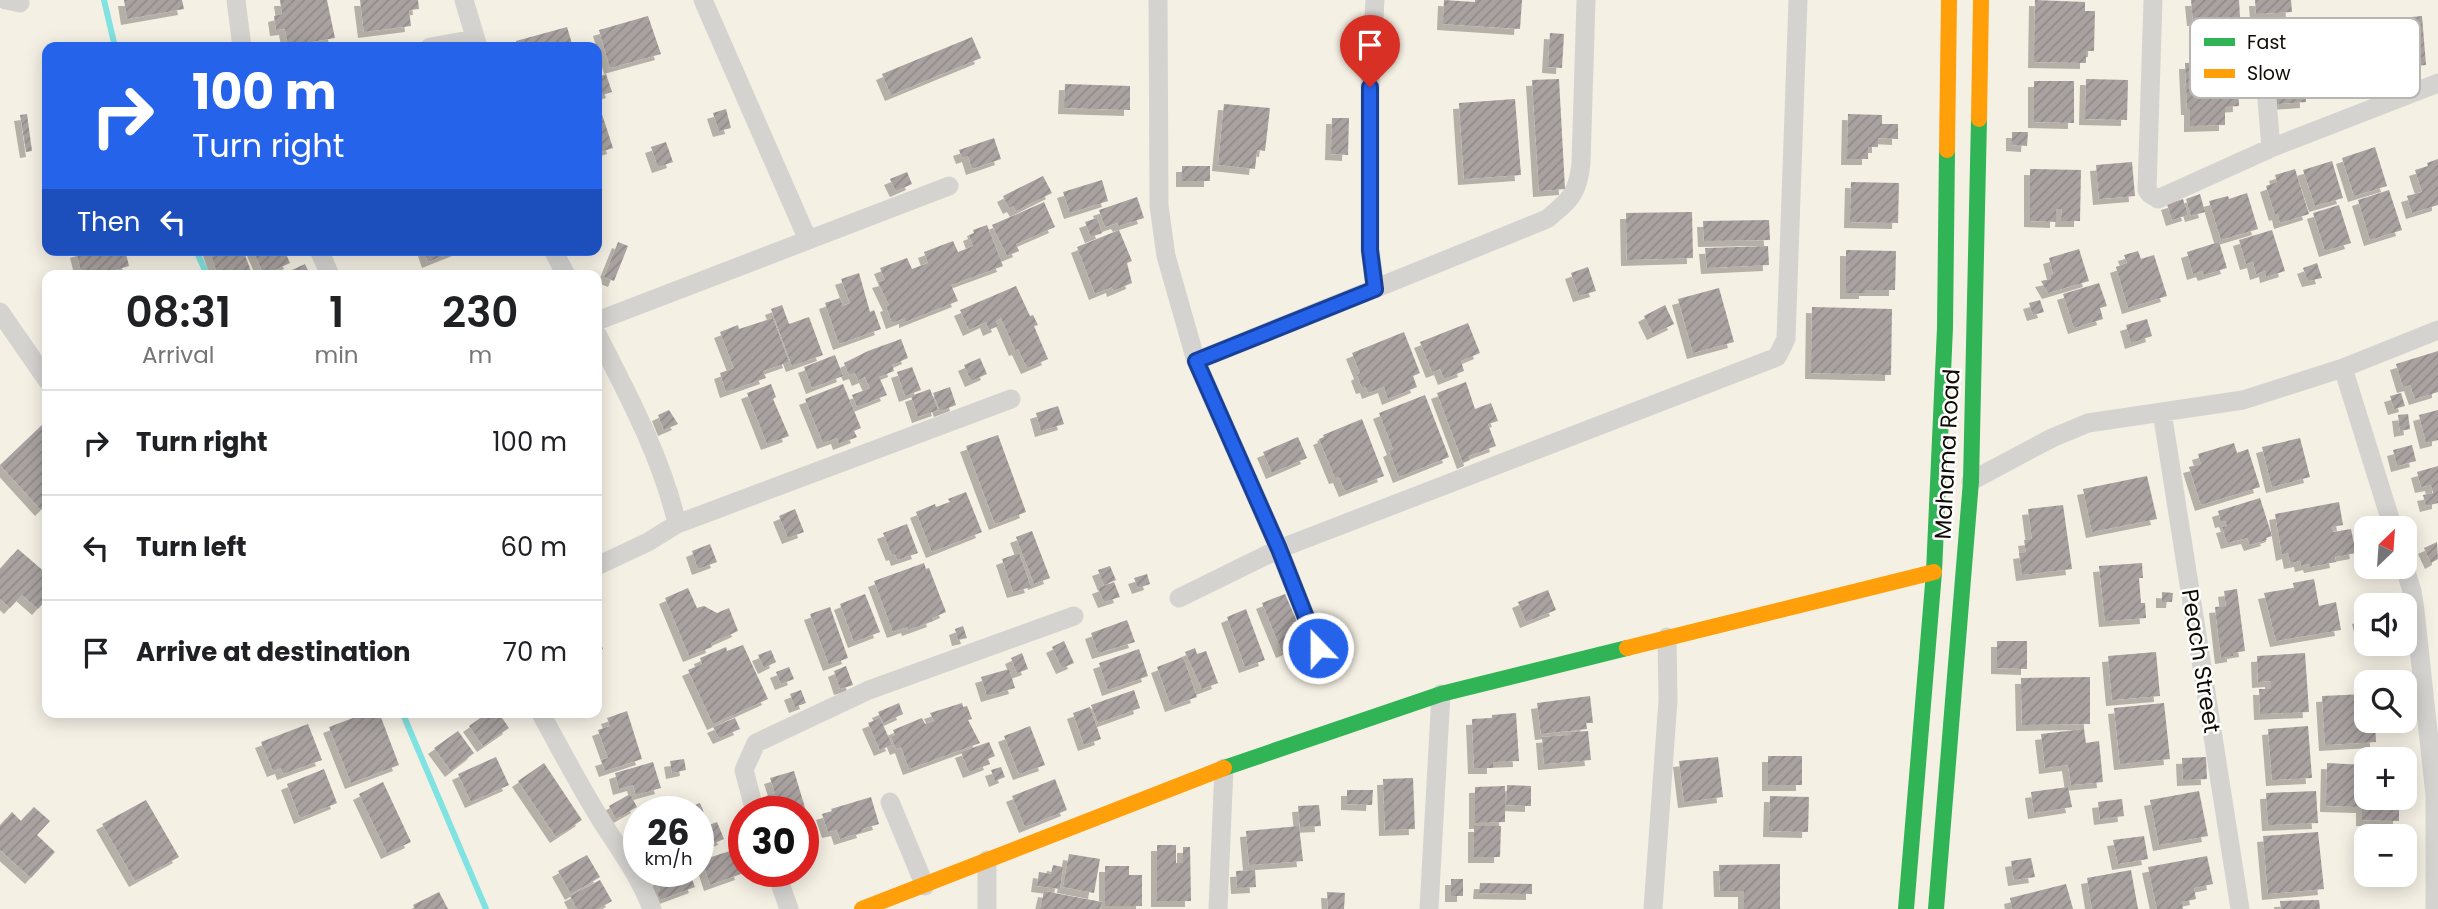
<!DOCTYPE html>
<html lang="en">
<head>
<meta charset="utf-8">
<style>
	:root { --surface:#fff; --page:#f2f2f2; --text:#202124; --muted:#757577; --line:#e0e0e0 }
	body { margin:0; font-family:Poppins,sans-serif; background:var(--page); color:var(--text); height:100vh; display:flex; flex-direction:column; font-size:26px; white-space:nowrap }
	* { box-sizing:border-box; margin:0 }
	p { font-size:23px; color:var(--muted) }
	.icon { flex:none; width:38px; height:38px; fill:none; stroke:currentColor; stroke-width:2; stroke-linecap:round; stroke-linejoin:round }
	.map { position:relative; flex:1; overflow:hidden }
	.drawer { position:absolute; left:42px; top:270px; width:560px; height:448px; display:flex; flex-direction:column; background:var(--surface); border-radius:14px; box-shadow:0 4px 18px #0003 }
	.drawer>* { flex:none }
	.hud { position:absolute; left:42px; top:42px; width:560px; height:214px; border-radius:14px; box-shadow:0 4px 18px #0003; background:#2563eb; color:#fff; overflow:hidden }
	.needle { width:46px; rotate:25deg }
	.fabs { position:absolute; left:2354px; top:516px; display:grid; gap:14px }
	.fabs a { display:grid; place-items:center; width:63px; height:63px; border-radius:14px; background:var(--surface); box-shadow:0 4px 18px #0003; font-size:35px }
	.speed { position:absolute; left:623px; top:796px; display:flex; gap:14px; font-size:35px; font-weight:700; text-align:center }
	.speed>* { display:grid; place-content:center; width:91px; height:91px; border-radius:50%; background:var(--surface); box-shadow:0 4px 18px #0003; line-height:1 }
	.speed small { font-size:18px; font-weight:400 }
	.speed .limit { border:10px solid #d22; background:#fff; color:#111 }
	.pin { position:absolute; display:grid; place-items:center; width:60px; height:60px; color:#fff; margin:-72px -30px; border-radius:50% 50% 50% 0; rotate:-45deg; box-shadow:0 0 7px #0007 }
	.pin .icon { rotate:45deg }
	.me { position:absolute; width:77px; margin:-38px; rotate:338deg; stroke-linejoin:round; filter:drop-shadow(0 0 5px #0008) }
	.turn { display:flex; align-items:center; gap:24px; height:147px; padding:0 35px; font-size:32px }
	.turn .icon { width:91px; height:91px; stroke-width:2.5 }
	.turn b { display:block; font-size:49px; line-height:60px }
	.then { display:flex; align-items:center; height:66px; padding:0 35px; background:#0003; gap:14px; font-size:26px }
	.eta { display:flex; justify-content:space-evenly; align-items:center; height:119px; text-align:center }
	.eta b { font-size:42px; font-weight:600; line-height:49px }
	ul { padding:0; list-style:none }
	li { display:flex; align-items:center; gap:21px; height:105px; padding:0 35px; border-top:2px solid var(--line) }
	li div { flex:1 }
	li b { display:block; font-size:26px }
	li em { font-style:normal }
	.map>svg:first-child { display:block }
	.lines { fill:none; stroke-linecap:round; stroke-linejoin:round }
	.stream { stroke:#80e2e1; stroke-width:6 }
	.building { fill:url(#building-hatch); filter:url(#shadow) }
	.street { stroke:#d4d3d0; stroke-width:19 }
	.fast { stroke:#30b455; stroke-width:16 }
	.slow { stroke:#ff9f0a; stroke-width:16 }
	.route-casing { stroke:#184099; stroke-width:18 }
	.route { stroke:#2563eb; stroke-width:12 }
	.labels { text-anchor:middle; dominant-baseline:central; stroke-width:5; stroke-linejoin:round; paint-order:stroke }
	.street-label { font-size:23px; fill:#100c03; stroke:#fff }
	.key { fill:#fff; stroke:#b7b6b3; stroke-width:2 }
	.key-label { font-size:19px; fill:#100c03 }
</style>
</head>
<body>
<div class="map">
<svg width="2438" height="909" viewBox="0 0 2438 909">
	<defs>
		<pattern id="building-hatch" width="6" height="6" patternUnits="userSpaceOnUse" patternTransform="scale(1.75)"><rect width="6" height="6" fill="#a9a2a1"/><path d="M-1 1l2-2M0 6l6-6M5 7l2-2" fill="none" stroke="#908a89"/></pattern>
		<filter id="shadow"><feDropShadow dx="-6" dy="6" stdDeviation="0" flood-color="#0004"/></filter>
	</defs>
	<rect width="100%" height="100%" fill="#f5f0e4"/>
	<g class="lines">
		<path class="stream" d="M104 0 115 47
			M196 250 207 275
			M402 712 486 909"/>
	</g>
	<path class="building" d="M124 0H182L184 9 127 19Z
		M280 0H327L335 38 288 46 285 29 276 30 274 16 282 14Z
		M360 0H418L419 9 409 10 411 26 364 32Z
		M1444 0 1475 2V0H1522L1520 29 1443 24Z
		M2035 0 2085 2V11H2095L2094 51H2086V63L2034 62Z
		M2191 0H2239L2240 17 2193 20Z
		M2255 0H2291L2292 12 2256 14Z
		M648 16 661 54 610 68 599 30Z
		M2422 16 2426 65 2394 68 2390 19Z
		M567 27 573 47H517L516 41Z
		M2332 27 2337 82 2318 84 2317 79 2305 80 2306 102 2277 104 2271 31Z
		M1550 33 1564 34 1562 68 1548 67Z
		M972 37 981 58 891 95 882 74Z
		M2237 62 2239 106 2225 107V125L2190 126V109H2187L2185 63Z
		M606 74 612 92 599 96 597 77Z
		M1559 79 1565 189 1539 191 1532 80Z
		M2086 79 2128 80 2127 120 2085 119Z
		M2034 81H2074V123L2034 122Z
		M1065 84 1130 86V110L1064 108Z
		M597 99 613 148 597 153Z
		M1515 99 1521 175 1464 179 1459 103Z
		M1224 104 1270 108 1265 151 1257 150 1255 169 1218 165Z
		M726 109 731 128 719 131 713 113Z
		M27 114 32 151 26 152 20 115Z
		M1848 114 1882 115V124H1898V139L1878 138V147H1868V159H1847Z
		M1332 118H1349L1348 155 1331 154Z
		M2012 132H2028L2027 146 2012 145Z
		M994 138 1001 159 972 169 968 156 962 158 959 150Z
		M666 142 673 162 658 167 651 147Z
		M2375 147 2387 186 2354 196 2342 158Z
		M2438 159V205L2412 213 2407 196 2422 192 2415 170 2428 166 2427 163Z
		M2332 161 2343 198 2315 206 2303 170Z
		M2132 162 2135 196 2099 199 2096 165Z
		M1182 166H1210V181H1182Z
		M2030 169 2081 170 2080 221H2061L2062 209H2056V222L2030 221Z
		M2295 169 2309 214 2280 223 2278 214 2275 215 2266 186 2277 182 2275 175Z
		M907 172 912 184 896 191 890 179Z
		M1043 176 1052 193 1016 211 1013 206 1009 208 1003 196Z
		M1102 180 1108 201 1070 213 1063 192Z
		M1851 182 1899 183 1898 223 1850 222Z
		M2389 190 2402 230 2370 240 2358 200Z
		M2247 193 2258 229 2221 240 2209 201 2228 196 2229 199Z
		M2200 194 2205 212 2191 216 2186 199Z
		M1137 197 1144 218 1119 226 1117 223 1105 227 1099 210Z
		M2183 199 2188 215 2172 220 2167 204Z
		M1044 202 1055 227 1016 244 1019 251 1007 256 992 225Z
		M2339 205 2351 243 2325 251 2313 213Z
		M1692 212 1693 258 1627 260 1626 213Z
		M1097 218 1102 233 1091 237 1085 222Z
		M1769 220 1770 240 1704 241 1703 221Z
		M987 225 1003 266 951 285 958 301 905 322V318L892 323 886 306 889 305 878 282 885 280 880 268 907 258 912 269 928 263 924 252 953 241 958 252 973 246 969 235 974 233 973 230Z
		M1119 230 1132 261 1127 263 1132 283 1113 291 1112 287 1095 294 1077 247Z
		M2272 230 2285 271 2266 277 2265 271 2256 274 2253 262 2246 264 2239 240Z
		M618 242 628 246 614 281 604 277Z
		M2219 242 2227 268 2204 275 2202 271 2193 274 2187 252Z
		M1768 246 1769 265 1707 268 1705 248Z
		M2079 249 2089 281 2048 293 2041 281 2051 279 2050 275 2053 274 2049 258Z
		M83 250H125L129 266 98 275H82L76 252Z
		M209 250H243L251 271 242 275H218Z
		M253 250H284L290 263 264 275Z
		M424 250H458L428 262Z
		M1846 250 1896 251 1895 290H1865V293H1846Z
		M2138 251 2141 259 2154 255 2167 296 2128 308 2116 267 2127 263 2124 255Z
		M2317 263 2322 278 2308 281 2303 268Z
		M305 264 310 275H281Z
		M1588 267 1596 291 1579 296 1571 273Z
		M859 273 870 312 874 310 881 329 839 344 825 303 840 298 843 306 850 303 841 279Z
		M2099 283 2107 306 2100 308 2103 319 2074 328 2063 294Z
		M1016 286 1030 316 1033 315 1038 325 1034 326 1048 359 1027 368 1018 349 1015 350 1001 318 996 321 998 326 989 330 986 322 969 330 960 310Z
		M1719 288 1734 342 1693 353 1678 299Z
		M2040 300 2044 312 2033 315 2029 303Z
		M782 305 789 324 809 317 823 355 792 366 771 309Z
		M1665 305 1674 324 1653 334 1644 316Z
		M1812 307 1892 309 1891 375 1811 373Z
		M773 318 789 362 763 371 766 378 726 392 720 373 734 368 720 332 738 325 739 329Z
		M2147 319 2152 336 2131 343 2126 325Z
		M1468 323 1480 353 1461 361 1464 371 1444 379 1440 369 1432 372 1420 342Z
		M1404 332 1420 373 1413 376 1417 387 1388 399 1384 387 1368 393 1366 387 1362 388 1357 375 1360 373 1352 353Z
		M901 339 908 358 892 365 894 371 879 377 887 395 857 407 852 395 870 388 865 377 858 380 855 373 849 375 844 363 868 351Z
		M2438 351V392L2415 399 2410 385 2403 387 2396 364Z
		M835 355 843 376 812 388 804 367Z
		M980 358 987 374 971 381 964 365Z
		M912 367 921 390 905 396 897 372Z
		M1466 382 1475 409 1491 403 1498 421 1488 424 1496 446 1469 456 1470 460 1463 463 1437 393Z
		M771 384 776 397 773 399 789 436 767 444 747 393Z
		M843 384 861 428 854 431 857 437 839 444 837 438 823 443 805 399Z
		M950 387 956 405 940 411 933 393Z
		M930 389 938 410 918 417 911 396Z
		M2401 393 2405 406 2394 409 2390 396Z
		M1425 395 1449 457 1399 477 1389 451 1393 449 1379 413Z
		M1058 406 1064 424 1041 431 1036 413Z
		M669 410 678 424 664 430 658 415Z
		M2438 410V440L2426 443 2419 415Z
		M2408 414 2410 429 2400 431 2398 415Z
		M1362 419 1384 476 1345 491 1339 477 1335 478 1319 439 1324 437 1323 435Z
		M43 424 47 428V504L41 510 0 465Z
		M998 435 1026 512 995 524 966 446Z
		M1298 437 1307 458 1272 473 1263 452Z
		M2300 438 2310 477 2272 487 2262 447Z
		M2234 443 2237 453 2248 449 2260 487 2201 505 2189 467 2201 464 2198 454Z
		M2412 445 2416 461 2397 466 2393 450Z
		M2438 466V503L2426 506 2423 495 2433 493 2431 485 2421 487 2417 472Z
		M2147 476 2157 519 2092 532 2083 489Z
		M966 492 982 532 932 552 916 512 935 504 936 507 950 502 948 499Z
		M2260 498 2272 536 2266 538 2267 540 2250 545 2247 538 2227 543 2222 527 2227 526 2225 521 2221 522 2218 511Z
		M2339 502 2343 525 2332 527 2333 532 2351 529 2356 553 2335 557 2336 562 2310 567 2309 564 2301 566 2300 561 2290 563 2288 553 2282 555 2275 514Z
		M2063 505 2072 569 2022 575 2019 553 2026 552 2024 540 2032 539 2028 509Z
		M795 509 804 532 788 538 779 516Z
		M907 524 918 553 897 560 895 554 892 555 883 533Z
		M1032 531 1050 578 1034 584 1016 537Z
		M2437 542 2438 559 2431 563 2424 548Z
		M710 544 717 562 698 569 692 551Z
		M18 549 47 574V599L38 609 22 595 10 608 0 599V569Z
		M1019 553 1031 587 1013 592 1002 559Z
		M924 563 926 569 929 568 946 612 932 618 933 621 908 630 907 627 893 632 874 581Z
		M2142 563 2143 578H2139L2141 603H2145L2146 618 2105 621 2099 566Z
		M1110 566 1116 580 1104 585 1098 570Z
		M1147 574 1150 584 1138 588 1134 578Z
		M2314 579 2319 606 2336 602 2341 630 2276 641 2264 593 2294 588 2293 583Z
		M1114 582 1120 597 1104 602 1098 588Z
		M688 588 697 608 704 606 717 613 729 608 738 631 711 643 712 647 689 656 665 598Z
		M2237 589 2245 651 2233 653V656L2221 658 2215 607 2226 606 2224 591Z
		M1548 590 1556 610 1526 622 1518 602Z
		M2162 592 2173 593 2172 602H2162Z
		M865 594 880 632 854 642 840 604Z
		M1285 594 1306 642 1282 652 1262 603Z
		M830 607 848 658 829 665 810 614Z
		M1246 609 1265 660 1245 667 1227 617Z
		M2366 616V629L2361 630 2358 618Z
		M1127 620 1135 642 1098 653 1091 633Z
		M963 626 967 638 958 640 955 629Z
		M597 634 603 649 597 651 602 664 597 666Z
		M1064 641 1074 663 1062 668 1052 647Z
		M1997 641H2027V669L1997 668Z
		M743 645 768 699 713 724 688 670 702 664 700 658 726 647 727 651Z
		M1195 648 1197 654 1206 651 1218 683 1202 689 1185 652Z
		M1139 649 1148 676 1108 690 1099 663Z
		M771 650 776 662 764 668 758 655Z
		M2156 652 2160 696 2112 700 2108 656Z
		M1022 653 1028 669 1017 673 1011 658Z
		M2305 653 2309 712 2260 714 2259 689H2271V681L2258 682 2257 656Z
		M1183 657 1197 697 1171 706 1157 667Z
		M846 666 853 685 840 689 834 671Z
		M789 667 794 679 781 684 776 672Z
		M1009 669 1015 688 987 696 981 677Z
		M2090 677V724L2022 725 2021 678Z
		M801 690 806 703 795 707 790 694Z
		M1134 690 1140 708 1098 723 1091 705Z
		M2366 694V721H2375L2376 742 2325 745 2322 696Z
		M1590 696 1593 723H1586L1587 729 1541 734 1537 703Z
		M899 703 903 714 883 723 878 712Z
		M962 703 963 707 967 706 972 719 968 720 980 743 909 769 901 747 896 749 891 737 895 735 893 730 922 718 925 724 934 721 930 713Z
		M2164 703 2170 759 2120 764 2114 708Z
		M1090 707 1101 739 1084 745 1073 713Z
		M627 711 642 759 605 771 601 760 608 758 598 730 610 726 607 718Z
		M369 712H379L399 765 351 783 329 727Z
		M489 712H498L509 728 483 746 469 726Z
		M1516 713 1519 761 1493 762V768H1474L1472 719 1492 718V715Z
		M735 718 740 729 719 738 713 727Z
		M880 718 892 745 880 750 868 723Z
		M308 724 322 760 283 774 281 768 273 771 261 742Z
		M1030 726 1045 765 1019 774 1004 736Z
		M2308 726 2312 778 2272 780 2268 729Z
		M2084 729 2086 743 2099 741 2103 782 2071 785 2068 765 2045 768 2041 734Z
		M458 731 474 753 451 771 434 748Z
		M1588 731 1591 760 1544 764 1542 737 1571 735V732Z
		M989 742 995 756 988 759 990 764 969 772 961 752Z
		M1768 756H1802V785H1768Z
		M496 757 509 785 471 802 458 774Z
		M1718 757 1723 797 1684 802 1679 761Z
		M2206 757 2207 779 2183 780 2182 758Z
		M684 759 686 770 672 773 670 761Z
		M653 762 661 788 636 795 633 785 619 789 615 773Z
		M544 763 582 820 556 837 518 781Z
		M2327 763 2366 765V798H2399V821L2362 820V807L2326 806Z
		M1001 767 1005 777 995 781 991 770Z
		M324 769 337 803 300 818 287 784Z
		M794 771 806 811 771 812 766 796 775 793 770 778Z
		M1413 778 1415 829 1385 830 1383 779Z
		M1055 779 1067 810 1025 827 1012 796Z
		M383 782 411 842 387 853 359 794Z
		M1507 785 1531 786V806L1506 805Z
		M1505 786V822L1475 823V787Z
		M2068 787 2072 807 2034 813 2031 792Z
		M1347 790H1373L1372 805 1347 804Z
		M2199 791 2208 836 2159 845 2150 800Z
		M2316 791 2318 823 2268 825 2266 793Z
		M630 794 637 807 616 819 609 806Z
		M1770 796 1809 797 1808 832 1769 831Z
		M871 797 879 824 862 829 863 832 840 839 837 830 828 832 822 814 832 811 831 809Z
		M2122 799 2124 816 2100 819 2098 802Z
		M146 800 179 857 135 881 102 824Z
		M700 803 709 825 717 822 724 839 698 850V812H678Z
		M1319 805 1321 826 1300 827 1298 806Z
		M34 807 50 821 37 835 55 852 31 878 0 850V826L12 812 21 821Z
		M1299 826 1303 861 1249 865 1246 831Z
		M1474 826H1501L1500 857H1474Z
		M2318 832 2324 889 2268 894 2263 836Z
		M2144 836 2148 859 2118 864 2113 840Z
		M1157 845H1176V863H1183V847H1190L1191 901H1157Z
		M733 850 741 874 710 885 702 860Z
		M1069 854 1100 859 1094 893 1063 887Z
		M587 855 600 877 571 894 558 871Z
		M2207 856 2213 884 2194 888 2196 899 2182 902 2183 909H2157L2148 867Z
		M2031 858 2035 877 2014 880 2011 861Z
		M1780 864V909H1744V891H1720L1719 865Z
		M1053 865 1063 867 1060 889 1037 886 1039 872 1051 874Z
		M1105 866H1129V875H1142V906H1105Z
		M1255 870 1256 887 1237 888 1236 871Z
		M2131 870 2138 909H2092L2087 878Z
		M680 872H689L695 887 660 900 657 892 660 890 657 880Z
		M1451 879H1463V896H1451Z
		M600 880 612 901 598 909H577L570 896Z
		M1480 883 1532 884V894L1479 893Z
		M2066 884 2073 909H2012L2010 898Z
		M1044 891 1102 902 1100 909H1040Z
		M439 892 448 909H415L413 905Z
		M1327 892 1345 893 1344 909H1328Z
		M2319 900 2320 909H2281L2280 901Z"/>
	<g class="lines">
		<path class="street" d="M6 0 20 3
			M236 0 242 47
			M464 0 478 47
			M703 0 808 240
			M1158 0 1159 206 1166 256 1196 361 1279 549 1318 648
			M2153 0 2147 190 2150 194 2158 199 2271 148 2438 83
			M2261 28 2271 148
			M430 47 475 39
			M319 250 330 275
			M553 250 566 275
			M1375 289 1370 250V87L1375 0
			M0 312 47 380
			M597 321 949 186
			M597 334C628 395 662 458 677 524L648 542 597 566
			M1196 361 1547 219C1570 200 1578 194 1581 163L1586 0
			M2343 368 2393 528
			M2162 412 2240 909
			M1971 481 2052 438 2088 423 2243 400 2343 368 2438 330
			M677 524 1011 399
			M2404 565 2412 591 2415 611 2435 795V909
			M1179 598 1279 549 1777 357 1786 339 1798 0
			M540 712C561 750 581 789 604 825 622 853 640 877 652 909
			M890 802 925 886
			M755 812 744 770 756 743 869 690 1074 616
			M987 860V909
			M776 872 789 909
			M1218 909 1224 768
			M1429 909 1441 694
			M1653 909 1668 700 1667 637"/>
		<path class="fast" d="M1224 768 1441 694 1627 648
			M1906 909 1934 572 1945 328 1947 150
			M1936 909 1971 481 1979 119"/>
		<path class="slow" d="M1979 119 1981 0
			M1947 150 1949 0
			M1627 648 1934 572
			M862 909 1224 768"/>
	</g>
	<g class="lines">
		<g class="route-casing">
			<path id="route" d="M1318 648 1279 549 1196 361 1375 289 1370 250V87"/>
		</g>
		<use href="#route" class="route"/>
	</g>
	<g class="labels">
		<g class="street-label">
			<text transform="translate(1947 454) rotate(-87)">Mahama Road</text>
			<text transform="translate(2201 661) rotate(81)">Peach Street</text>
		</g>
	</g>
	<rect x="2190" y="18" width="230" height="80" rx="10" class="key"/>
	<rect x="2204" y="38" width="31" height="8" fill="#30b455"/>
	<rect x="2204" y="69" width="31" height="9" fill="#ff9f0a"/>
	<g class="key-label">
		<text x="2247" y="49">Fast</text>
		<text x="2247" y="80">Slow</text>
	</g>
</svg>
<div class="fabs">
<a><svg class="needle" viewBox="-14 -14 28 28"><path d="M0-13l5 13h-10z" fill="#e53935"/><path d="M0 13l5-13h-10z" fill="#757577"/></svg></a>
<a><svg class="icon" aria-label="sound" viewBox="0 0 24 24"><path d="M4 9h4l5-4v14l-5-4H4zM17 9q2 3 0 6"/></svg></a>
<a><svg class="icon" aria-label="search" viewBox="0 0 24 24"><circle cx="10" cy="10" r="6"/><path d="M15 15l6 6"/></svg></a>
<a>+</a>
<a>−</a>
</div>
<div class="speed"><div>26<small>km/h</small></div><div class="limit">30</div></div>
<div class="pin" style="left:1370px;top:87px;background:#d93025"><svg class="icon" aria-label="arrive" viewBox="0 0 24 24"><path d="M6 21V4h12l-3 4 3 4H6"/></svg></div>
<svg class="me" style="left:1318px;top:648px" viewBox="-20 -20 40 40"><circle r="17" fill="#2563eb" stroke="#fff" stroke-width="3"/><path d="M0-11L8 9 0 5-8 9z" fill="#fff"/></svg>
<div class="hud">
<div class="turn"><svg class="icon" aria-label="right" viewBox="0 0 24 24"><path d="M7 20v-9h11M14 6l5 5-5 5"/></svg><div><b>100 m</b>Turn right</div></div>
<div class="then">Then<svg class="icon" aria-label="left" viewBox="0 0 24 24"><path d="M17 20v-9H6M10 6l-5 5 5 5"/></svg></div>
</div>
<section class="drawer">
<div class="eta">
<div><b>08:31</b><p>Arrival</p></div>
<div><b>1</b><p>min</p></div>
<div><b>230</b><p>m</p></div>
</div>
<ul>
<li><svg class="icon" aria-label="right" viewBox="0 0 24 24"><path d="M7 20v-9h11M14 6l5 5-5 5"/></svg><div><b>Turn right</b></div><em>100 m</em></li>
<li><svg class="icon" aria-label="left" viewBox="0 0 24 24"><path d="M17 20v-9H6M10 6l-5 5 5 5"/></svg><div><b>Turn left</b></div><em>60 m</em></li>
<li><svg class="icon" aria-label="arrive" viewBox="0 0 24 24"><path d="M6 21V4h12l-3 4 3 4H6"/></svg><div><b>Arrive at destination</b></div><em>70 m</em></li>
</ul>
</section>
</div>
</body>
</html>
